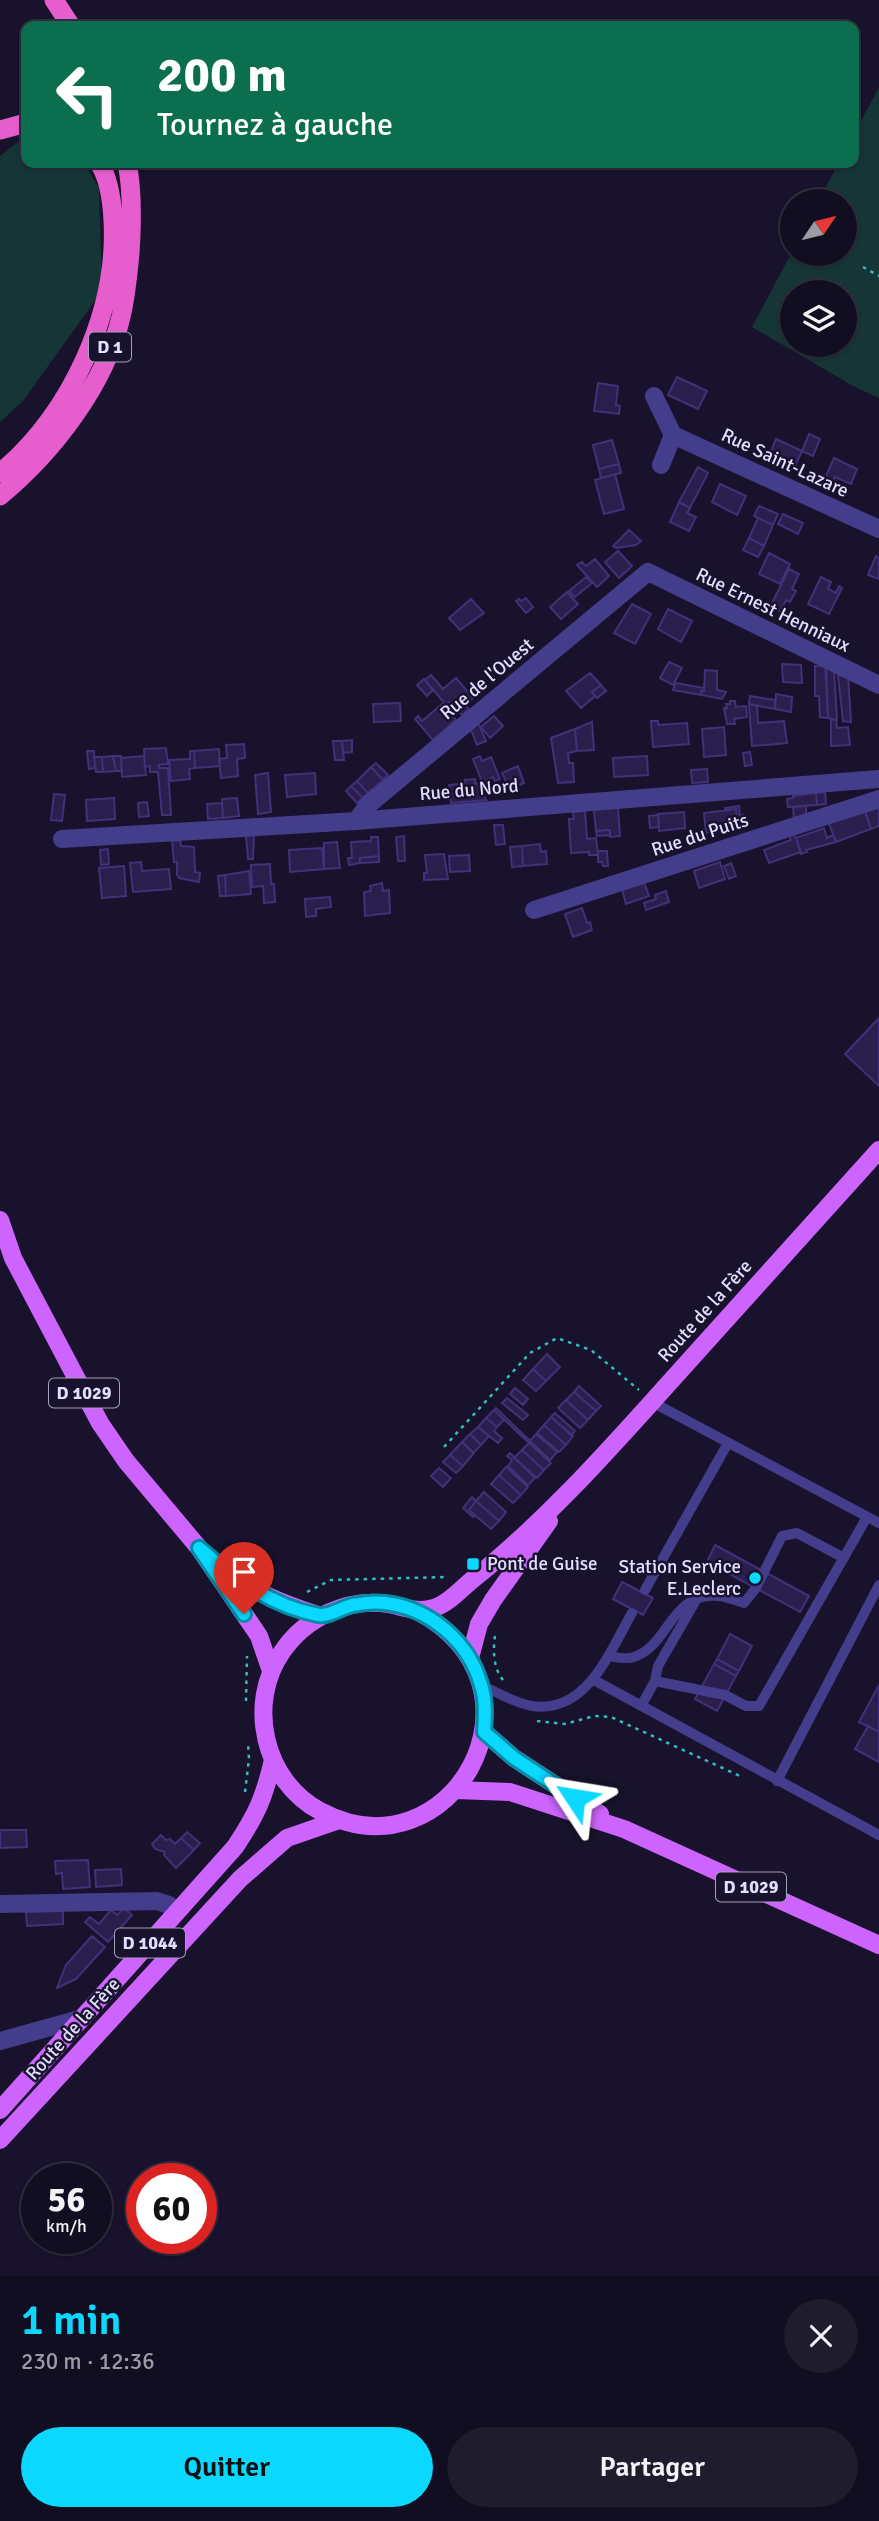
<!DOCTYPE html>
<html lang="fr">
<head>
<meta charset="utf-8">
<style>
	:root { --surface:#120e21; --page:#1f1c2e; --text:#f1f3f6; --muted:#9c9ca5; --line:#312e3f; --accent:#0ad8fe }
	body { margin:0; font-family:Signika,sans-serif; background:var(--page); color:var(--text); height:100vh; display:flex; flex-direction:column; font-size:26px; white-space:nowrap }
	* { box-sizing:border-box; margin:0 }
	p { font-size:23px; color:var(--muted) }
	.icon { flex:none; width:38px; height:38px; fill:none; stroke:currentColor; stroke-width:2; stroke-linecap:round; stroke-linejoin:round }
	.map { position:relative; height:2276px; overflow:hidden }
	.side { display:flex; flex-direction:column; background:var(--surface); flex:1 }
	.side>* { flex:none }
	.guide { position:absolute; left:21px; top:21px; width:838px; height:147px; border-radius:14px; box-shadow:0 2px 5px #0004,0 0 0 2px var(--line); background:#0b6e4f; color:#fff; overflow:hidden }
	.needle { width:46px; rotate:55deg }
	.tools { position:absolute; left:780px; top:189px; display:grid; gap:14px }
	.tools a { display:grid; place-items:center; width:77px; height:77px; border-radius:50%; background:var(--surface); box-shadow:0 2px 5px #0004,0 0 0 2px var(--line); font-size:35px }
	.speed { position:absolute; left:21px; top:2163px; display:flex; gap:14px; font-size:35px; font-weight:700; text-align:center }
	.speed>* { display:grid; place-content:center; width:91px; height:91px; border-radius:50%; background:var(--surface); box-shadow:0 2px 5px #0004,0 0 0 2px var(--line); line-height:1 }
	.speed small { font-size:18px; font-weight:400 }
	.speed .limit { border:10px solid #d22; background:#fff; color:#111 }
	.pin { position:absolute; display:grid; place-items:center; width:60px; height:60px; color:#fff; margin:-72px -30px; border-radius:50% 50% 50% 0; rotate:-45deg; box-shadow:0 0 7px #0007 }
	.pin .icon { rotate:45deg }
	.me { position:absolute; width:77px; margin:-38px; rotate:303deg; stroke-linejoin:round; filter:drop-shadow(0 0 5px #0008) }
	.turn { display:flex; align-items:center; gap:24px; height:147px; padding:0 21px; font-size:32px }
	.turn .icon { width:91px; height:91px; stroke-width:2.5 }
	.turn b { display:block; font-size:49px; line-height:60px }
	.round { display:grid; place-items:center; flex:none; width:74px; height:74px; border-radius:37px; background:var(--page) }
	.headline { display:flex; align-items:center; justify-content:space-between; height:119px; padding:0 21px }
	h1 { font-size:42px; font-weight:600; line-height:52px; color:var(--accent) }
	.button { display:flex; gap:14px; margin-top:auto; padding:14px 21px }
	.button a { flex:1; height:80px; border-radius:42px; background:var(--accent); color:#111; font-size:28px; font-weight:600; line-height:80px; text-align:center }
	.button a+a { background:var(--page); color:var(--text) }
	.map>svg:first-child { display:block }
	.green { fill:#153536; fill-rule:evenodd }
	.building { fill:#2a1e4d; stroke:#423079; stroke-width:2 }
	.lines { fill:none; stroke-linecap:round; stroke-linejoin:round }
	.path { stroke:#32bebd; stroke-width:2.5; stroke-dasharray:3.5 5; stroke-linecap:butt }
	.service { stroke:#443d8b; stroke-width:10 }
	.minor { stroke:#443d8b; stroke-width:18 }
	.primary { stroke:#cd64fe; stroke-width:18 }
	.trunk { stroke:#e65ece; stroke-width:19 }
	.route-casing { stroke:#068ca5; stroke-width:18 }
	.route { stroke:#0ad8fe; stroke-width:12 }
	.poi-dot { fill:#0ad8fe; stroke:#18122c; stroke-width:2.5 }
	.labels { text-anchor:middle; dominant-baseline:central; stroke-width:5; stroke-linejoin:round; paint-order:stroke }
	.shield { fill:#18122c; stroke:#a6a0c0; stroke-width:2 }
	.shield-label { font-size:18px; font-weight:bold; fill:#e3ddff }
	.street-label { font-size:19px; fill:#e3ddff; stroke:#18122c }
	.poi-label { font-size:19px; fill:#e3ddff; stroke:#18122c; text-anchor:start }
</style>
</head>
<body>
<div class="map">
<svg width="879" height="2276" viewBox="0 0 879 2276">
	<rect width="100%" height="100%" fill="#18122c"/>
	<path class="green" d="M879 87V398L853 386 752 327 793 250V254H845V201H818L839 163H854V134ZM793 292H845V345H793Z
		M22 139 26 140V163H84L99 188 102 291 23 401 0 422V156Z"/>
	<path class="building" d="M677 377 707 391 698 409 668 395Z
		M598 383 618 386 616 405 620 406 619 414 594 411Z
		M809 434 820 439 813 456 802 451Z
		M776 439 802 451 794 468 769 456Z
		M612 440 619 464 599 469 593 445Z
		M834 458 857 469 851 484 835 477 831 484 824 480Z
		M619 464 621 473 601 478 599 469Z
		M698 467 708 473 690 508 679 502Z
		M615 474 624 509 604 514 595 480Z
		M720 484 746 496 737 515 712 502Z
		M679 502 690 508 687 513 696 517 689 531 670 522Z
		M759 506 778 514 773 525 754 516Z
		M783 514 803 523 798 534 778 524Z
		M758 518 773 525 764 546 749 538Z
		M629 530 641 541 636 545 616 548 613 546Z
		M749 538 764 546 758 557 743 550Z
		M618 551 632 566 619 578 605 562Z
		M769 553 790 564 780 584 759 574Z
		M876 556 879 558V579L868 575Z
		M595 559 609 576 597 587 577 565 582 562 586 566Z
		M789 569 799 574 792 589 796 591 790 602 786 600 780 612 770 607Z
		M586 577 592 583 575 597 569 591Z
		M821 577 831 582 828 589 836 593 839 586 842 588 829 614 808 604Z
		M567 592 578 604 561 619 550 607Z
		M526 598 533 607 526 613 516 601 519 599 521 601Z
		M471 599 484 613 460 630 449 618Z
		M632 604 651 614 635 644 614 633Z
		M668 609 692 621 681 642 658 629Z
		M669 662 682 668 673 685 660 678Z
		M825 663 834 669 837 720 828 718Z
		M782 664 801 665 802 683 783 682Z
		M815 666H826L828 718 820 717 819 696H815Z
		M705 670 717 671V690L726 692 722 699 701 695V691H704Z
		M590 673 601 685 592 692 595 696 581 708 566 691Z
		M431 675 443 689 456 678 473 698 466 705 469 709 462 715 449 702 446 705 425 680Z
		M838 675H848L851 722 843 721Z
		M424 679 433 690 427 696 417 685Z
		M676 683 704 688V691H701V695L673 690Z
		M601 685 606 691 597 698 592 692Z
		M776 694 792 697 791 712 775 709Z
		M750 696 775 700V709L749 704Z
		M730 701H735L736 707 746 706 747 717 734 719 735 724H727L724 708H727L726 704H730Z
		M400 703 401 721 374 722 373 704Z
		M442 704 456 720 433 740 415 719 418 716 422 721Z
		M749 704 757 706 758 723 784 721 787 743 752 746Z
		M494 716 503 726 490 738 481 727Z
		M831 719 836 720 837 728 848 727 850 745 831 746Z
		M477 720 486 741 477 745 470 727Z
		M651 721H658V725L687 723 689 744 653 747Z
		M592 722 594 750 577 751 575 729Z
		M724 727 726 755 704 757 702 729Z
		M575 729 577 751 568 753 569 763H573L574 782 558 783 551 738Z
		M352 740V752L343 753 342 741Z
		M333 741H342L344 760H335Z
		M244 744 245 758 237 759 238 776 221 778 219 759 227 758 226 745Z
		M166 748 168 764 159 765V768H168L171 815H162L158 772H150V766L145 767 144 749Z
		M219 749 220 766 195 768 194 751Z
		M87 751H94L95 768 89 769Z
		M190 751H194L195 768 189 769 190 779 171 781 169 760 190 759Z
		M750 752 752 765 745 766 743 753Z
		M113 756 116 771 103 772 102 757Z
		M113 756H121L122 771H116Z
		M144 756 146 775 122 777 121 758Z
		M480 756 482 761 491 757 500 779 495 781 493 777 482 782 473 759Z
		M647 756 648 775 614 777 613 758Z
		M94 757H102L103 772H96Z
		M376 763 388 775 383 780 371 767Z
		M518 766 524 783 510 790 502 773Z
		M371 767 383 780 368 793 357 781Z
		M707 769 708 782 692 783 691 770Z
		M268 773 271 812 258 814 255 775Z
		M315 773 316 794 287 797 285 775Z
		M475 779V784L479 783 486 800 451 803 449 785 465 783V780Z
		M357 781 368 793 363 798 351 786Z
		M351 786 363 798 357 803 346 791Z
		M825 792 826 804 817 805 816 793Z
		M816 793 817 805 788 807 787 799 793 798V796Z
		M54 794 65 795 62 821 51 820Z
		M114 798 115 819 87 821 86 800Z
		M237 798 239 816 223 818 222 799Z
		M147 802 149 816 139 817 138 803Z
		M222 803 223 818 208 819 207 804Z
		M879 804V826L871 829 864 809Z
		M739 806 740 816 743 815V821H737L736 809 725 810V808Z
		M806 806V817L794 821 793 807Z
		M618 807 620 836 610 837V830L596 831 594 810Z
		M736 809 738 829 706 833 704 813Z
		M864 809 871 829 836 842 828 821Z
		M585 811 587 839 596 838 598 855H589V852L571 853 569 819H574L573 812Z
		M684 812 685 828 659 831 658 814Z
		M658 815 659 827 650 828 649 816Z
		M494 825H503L505 844 496 845Z
		M824 828 827 838 833 835 836 842 806 850 807 852 801 854 796 838Z
		M610 830V835L597 836 596 831Z
		M794 833 801 852 769 863 764 850 791 840 789 835Z
		M246 835H254L253 859H248Z
		M404 836 405 861H398L396 837Z
		M371 837H378L379 856 360 858V863L349 865 348 858H352L351 842 371 841Z
		M180 840 181 846 194 847 195 872 200 873 199 882 179 878 177 875V862H174L172 841Z
		M337 842 340 868 324 869V843Z
		M540 844 541 852 546 851 547 864 523 866 522 846Z
		M522 846 523 866 512 867 510 847Z
		M322 848 324 869 290 872 289 850Z
		M108 849 109 864 101 865 100 850Z
		M598 851H607L608 866H603L602 862H598Z
		M444 854 448 879 424 880V873H427L425 855Z
		M469 855 470 871 450 872 449 856Z
		M379 856V862L360 863V858Z
		M141 862 142 871 169 869 171 889 133 892 130 863Z
		M720 862 725 879 699 888 694 871Z
		M731 863 736 876 729 879 724 866Z
		M270 864 271 884H274L275 902 264 903 263 886 252 887 251 865Z
		M124 866 126 896 102 898 99 868Z
		M249 871 251 894 226 896 225 875Z
		M225 875 226 896H220L218 876Z
		M644 882 649 896 626 904 622 889Z
		M382 883 383 891 389 890 390 913 365 916 364 892 371 891 370 886Z
		M666 891 669 902 646 910 644 903 656 899 655 895Z
		M330 897 331 907 316 909V916L306 917 305 899Z
		M582 908 587 923 590 922 592 930 573 937 565 914Z
		M879 1018V1086L845 1054Z
		M547 1354 560 1367 546 1381 533 1369Z
		M533 1369 546 1381 536 1391 523 1380Z
		M579 1386 601 1406 596 1411 574 1392Z
		M515 1388 528 1399 523 1405 510 1394Z
		M574 1392 596 1411 588 1420 566 1400Z
		M507 1398 528 1415 523 1420 502 1403Z
		M566 1400 588 1420 580 1428 558 1408Z
		M496 1408 530 1441 529 1443 494 1410Z
		M494 1410 504 1420 497 1427 486 1418Z
		M555 1413 575 1431 571 1435 551 1417Z
		M551 1417 573 1436 566 1445 544 1425Z
		M486 1418 497 1427 494 1431 502 1438 498 1443 478 1427Z
		M544 1425 566 1445 559 1452 537 1433Z
		M478 1427 489 1436 481 1445 470 1434Z
		M470 1434 481 1445 473 1453 462 1442Z
		M536 1434 557 1452 550 1460 530 1441Z
		M462 1442 474 1453 463 1466 450 1455Z
		M529 1443 551 1463 544 1470 522 1450Z
		M522 1450 544 1470 537 1478 514 1458Z
		M510 1453 535 1478 528 1485 508 1466 512 1460 507 1456Z
		M450 1455 463 1466 456 1473 443 1462Z
		M506 1467 528 1487 521 1495 499 1475Z
		M439 1468 451 1478 443 1487 431 1476Z
		M499 1475 521 1495 513 1503 491 1484Z
		M484 1492 506 1512 499 1521 476 1501Z
		M472 1497 476 1501 469 1510 475 1515 473 1517 463 1508Z
		M476 1501 499 1521 491 1529 469 1510Z
		M715 1545 809 1596 800 1612 707 1562Z
		M622 1582 653 1598 643 1615 613 1599Z
		M730 1634 752 1646 739 1671 717 1659Z
		M717 1659 739 1671 736 1676 714 1664Z
		M714 1664 736 1676 717 1711 695 1699Z
		M879 1685V1732L859 1722Z
		M868 1726 879 1732V1762L855 1749Z
		M0 1830H26L27 1847 0 1848Z
		M187 1832 200 1843 194 1850 181 1838Z
		M161 1835 166 1840 170 1839 175 1844 181 1838 194 1850 176 1868 164 1855 165 1852 155 1849 152 1844Z
		M88 1860 90 1887 63 1889 62 1873 56 1874 55 1861Z
		M121 1869 122 1885 96 1887 95 1870Z
		M124 1908 132 1915 108 1942 85 1922 90 1917 99 1924 111 1910 117 1915Z
		M63 1911V1924L27 1926 26 1912Z
		M92 1936 105 1947 76 1979 57 1988 66 1965Z"/>
	<g class="lines">
		<path class="path" d="M863 267 879 276
			M444 1447 530 1353 557 1338 591 1350 639 1390
			M307 1592 331 1580 448 1577
			M495 1636C493 1650 493 1668 503 1680
			M246 1701 247 1656
			M537 1721 565 1724 594 1716 611 1717 740 1776
			M245 1792 249 1759 248 1743"/>
		<path class="service" d="M652 1402 879 1523
			M645 1590 728 1443
			M608 1656C616 1657 627 1660 634 1657 670 1645 670 1592 718 1596 726 1596 736 1601 744 1603L756 1588 782 1536 797 1533 844 1558
			M594 1680 879 1835
			M655 1681 725 1695 746 1706H759L867 1517
			M481 1685C497 1692 514 1703 532 1706 587 1714 610 1651 632 1613
			M641 1706 655 1681 658 1666 695 1602
			M777 1781 879 1585"/>
		<path class="minor" d="M654 396 673 435 661 465
			M673 435 879 529
			M356 821 367 806 648 572 879 685
			M62 839 356 821 879 779
			M534 910 879 799
			M0 1904 157 1901 169 1905 176 1913
			M0 2041 83 2018"/>
		<path class="primary" d="M0 1220 13 1258 100 1423 126 1461 199 1548 259 1636 271 1671
			M216 1563C248 1590 282 1604 321 1616
			M417 1611C560 1687 451 1881 320 1811 264 1781 246 1704 282 1652 304 1619 347 1597 388 1604 405 1607 417 1613 434 1608 448 1604 461 1589 472 1580 545 1522 607 1452 669 1383 739 1305 809 1228 879 1150
			M470 1658 479 1624 493 1600 549 1521
			M484 1732 514 1758 600 1814
			M456 1790 510 1792 624 1829 879 1945
			M0 2110 235 1847C257 1814 264 1798 273 1760
			M0 2140 240 1879 287 1838 339 1820"/>
		<path class="trunk" d="M54 0 71 26
			M0 130 26 123
			M0 473C71 414 118 312 113 220 112 201 109 178 99 163
			M0 496C53 452 105 385 121 317 126 296 128 275 130 253 132 223 133 192 127 163"/>
	</g>
	<g class="lines">
		<g class="route-casing">
			<path id="route" d="M244 1614 199 1548C234 1578 271 1606 318 1615 329 1617 342 1607 353 1605 363 1603 376 1602 385 1603 430 1608 469 1642 481 1685 486 1700 485 1717 484 1732L514 1758 575 1798"/>
		</g>
		<use href="#route" class="route"/>
	</g>
	<g class="poi-dot">
		<rect x="466" y="1557" width="14" height="14" rx="3.5"/>
		<circle cx="755" cy="1578" r="7"/>
	</g>
	<g class="labels">
		<g class="shield">
			<rect x="89" y="332.5" width="42" height="29" rx="5"/>
			<rect x="49" y="1378.5" width="70" height="29" rx="5"/>
			<rect x="716" y="1872.5" width="70" height="29" rx="5"/>
			<rect x="115" y="1928.5" width="70" height="29" rx="5"/>
		</g>
		<g class="shield-label">
			<text x="110" y="347">D 1</text>
			<text x="84" y="1393">D 1029</text>
			<text x="751" y="1887">D 1029</text>
			<text x="150" y="1943">D 1044</text>
		</g>
		<g class="street-label">
			<text transform="translate(785 463) rotate(25)">Rue Saint-Lazare</text>
			<text transform="translate(773 610) rotate(26)">Rue Ernest Henniaux</text>
			<text transform="translate(487 679) rotate(-40)">Rue de l'Ouest</text>
			<text transform="translate(469 790) rotate(-5)">Rue du Nord</text>
			<text transform="translate(700 835) rotate(-18)">Rue du Puits</text>
			<text transform="translate(705 1311) rotate(-48)">Route de la Fère</text>
			<text transform="translate(73 2029) rotate(-48)">Route de la Fère</text>
		</g>
		<g class="poi-label">
			<text x="487" y="1564">Pont de Guise</text>
			<text x="741" y="1567" text-anchor="end">Station Service<tspan x="741" dy="22">E.Leclerc</tspan></text>
		</g>
	</g>
</svg>
<div class="tools">
<a><svg class="needle" viewBox="-14 -14 28 28"><path d="M0-13l5 13h-10z" fill="#e53935"/><path d="M0 13l5-13h-10z" fill="#9c9ca5"/></svg></a>
<a><svg class="icon" aria-label="layers" viewBox="0 0 24 24"><path d="M12 4l9 5-9 5-9-5zM3 14l9 5 9-5"/></svg></a>
</div>
<div class="speed"><div>56<small>km/h</small></div><div class="limit">60</div></div>
<div class="pin" style="left:244px;top:1614px;background:#d93025"><svg class="icon" aria-label="arrive" viewBox="0 0 24 24"><path d="M6 21V4h12l-3 4 3 4H6"/></svg></div>
<svg class="me" style="left:575px;top:1798px" viewBox="-20 -20 40 40"><path d="M0-17L14 15 0 8-14 15z" fill="#0ad8fe" stroke="#fff" stroke-width="4"/></svg>
<div class="guide">
<div class="turn"><svg class="icon" aria-label="left" viewBox="0 0 24 24"><path d="M17 20v-9H6M10 6l-5 5 5 5"/></svg><div><b>200 m</b>Tournez à gauche</div></div>
</div>
</div>
<section class="side">
<div class="headline"><div><h1>1 min</h1><p>230 m · 12:36</p></div><a class="round"><svg class="icon" aria-label="close" viewBox="0 0 24 24"><path d="M6 6l12 12M18 6L6 18"/></svg></a></div>
<div class="button"><a>Quitter</a><a>Partager</a></div>
</section>
</body>
</html>
